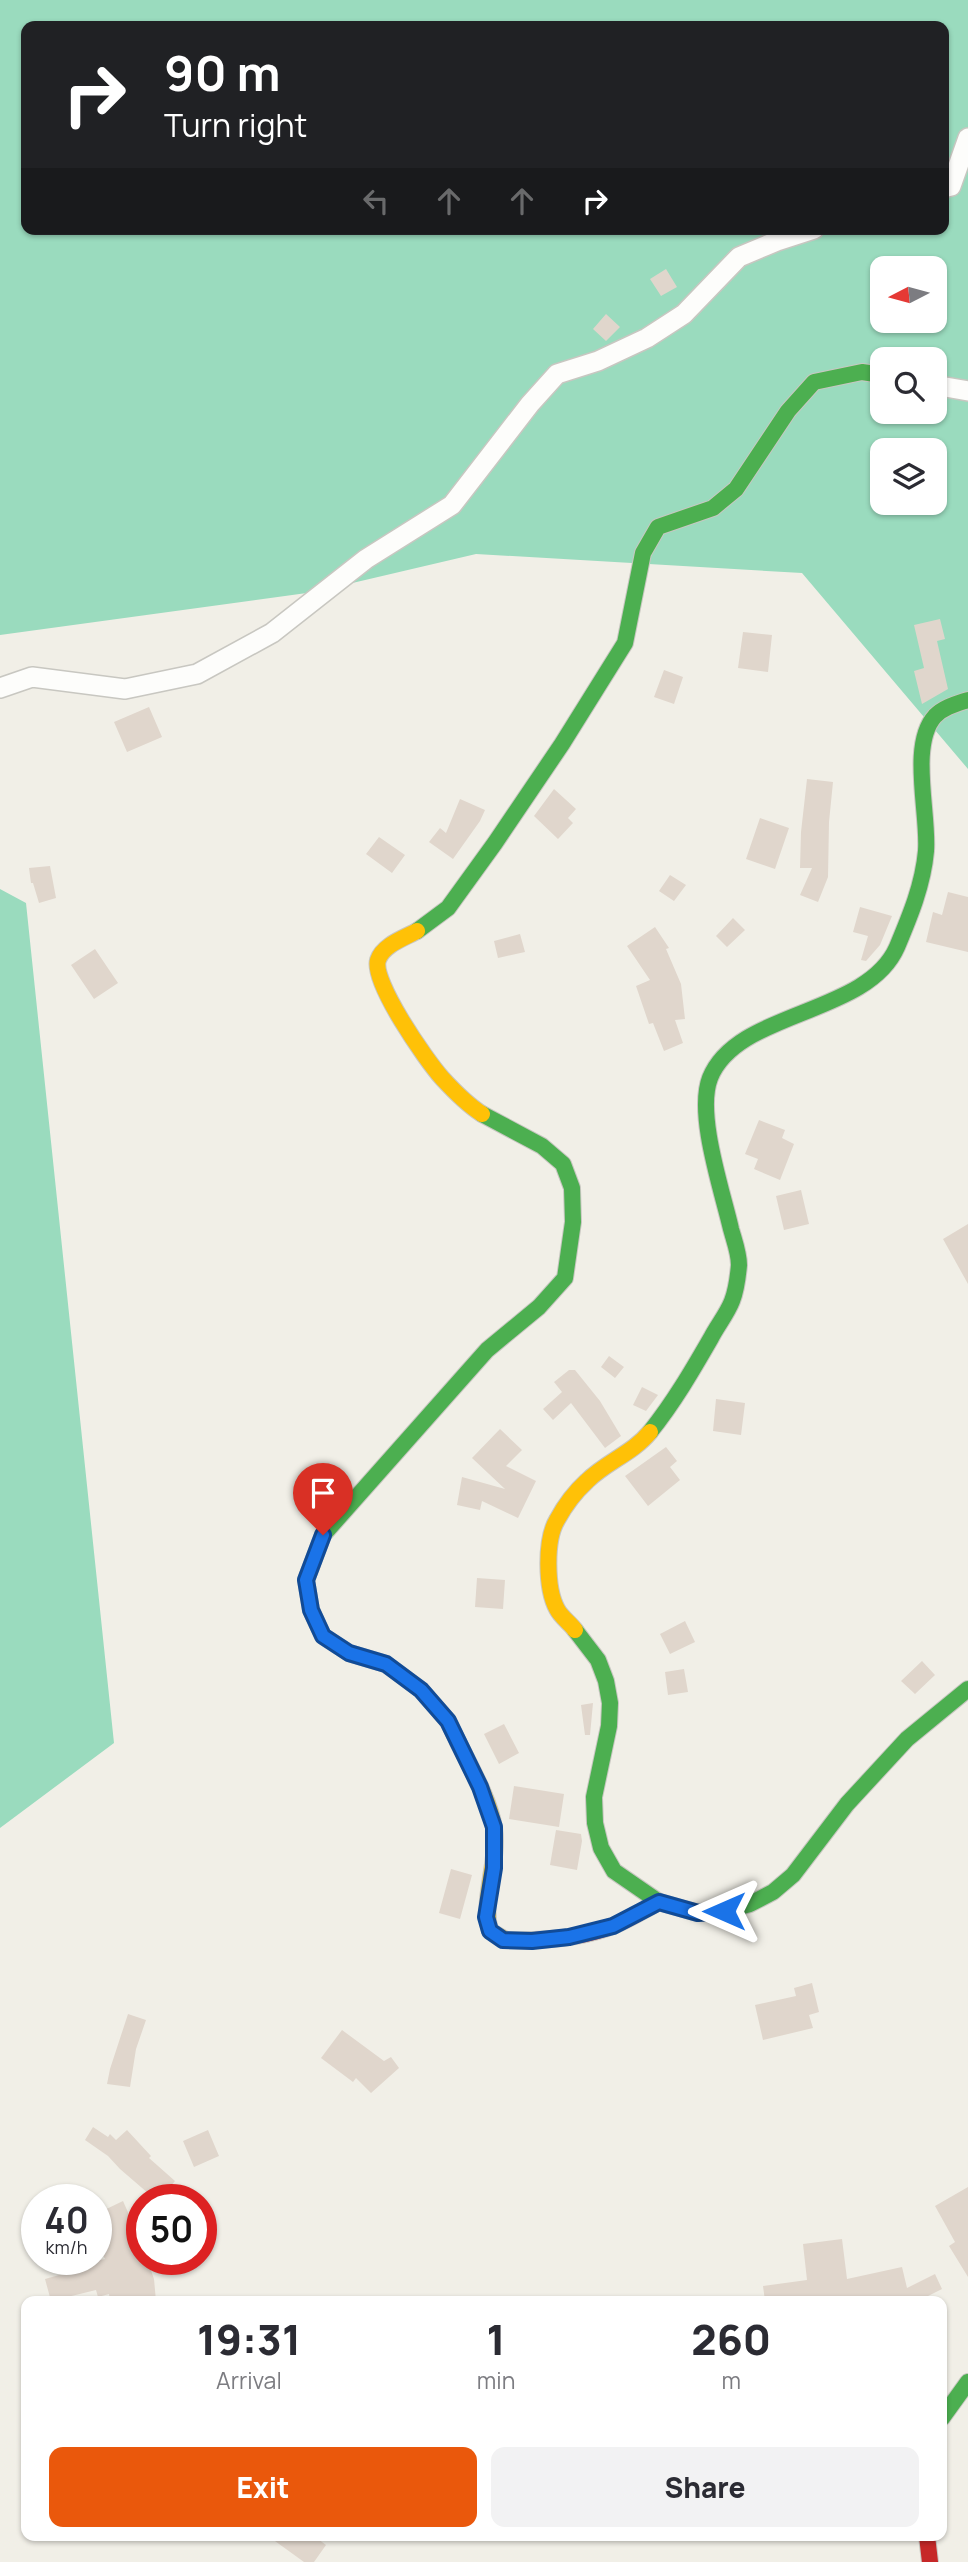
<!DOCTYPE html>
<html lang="en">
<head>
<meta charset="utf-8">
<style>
	:root { --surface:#fff; --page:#f2f2f3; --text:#2b2b33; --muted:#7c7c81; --accent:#ea580c }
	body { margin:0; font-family:Manrope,sans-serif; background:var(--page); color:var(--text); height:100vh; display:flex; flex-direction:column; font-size:26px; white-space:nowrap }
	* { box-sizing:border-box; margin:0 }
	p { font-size:23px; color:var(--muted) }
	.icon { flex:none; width:38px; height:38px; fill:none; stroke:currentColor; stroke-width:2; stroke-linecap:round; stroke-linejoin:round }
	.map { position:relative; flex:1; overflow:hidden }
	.side { position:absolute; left:21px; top:2296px; width:926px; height:245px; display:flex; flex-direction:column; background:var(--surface); border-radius:14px; box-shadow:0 2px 5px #0004 }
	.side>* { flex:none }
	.banner { position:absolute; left:21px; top:21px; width:928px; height:214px; border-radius:14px; box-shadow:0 2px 5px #0004; background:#202124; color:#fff; overflow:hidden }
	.needle { width:46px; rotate:264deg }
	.fabs { position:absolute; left:870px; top:256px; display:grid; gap:14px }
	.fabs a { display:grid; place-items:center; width:77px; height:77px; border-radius:14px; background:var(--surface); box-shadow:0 2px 5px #0004; font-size:35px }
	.speed { position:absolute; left:21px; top:2184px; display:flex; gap:14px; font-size:35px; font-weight:700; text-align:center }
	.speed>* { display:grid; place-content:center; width:91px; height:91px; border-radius:50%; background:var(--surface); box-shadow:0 2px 5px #0004; line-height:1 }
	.speed small { font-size:18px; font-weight:400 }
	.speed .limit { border:10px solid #d22; background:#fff; color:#111 }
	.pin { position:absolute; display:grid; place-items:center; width:60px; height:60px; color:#fff; margin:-72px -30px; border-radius:50% 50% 50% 0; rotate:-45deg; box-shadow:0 0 7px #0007 }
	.pin .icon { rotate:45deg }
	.me { position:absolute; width:77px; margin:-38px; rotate:270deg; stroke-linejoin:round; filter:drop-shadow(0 0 5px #0008) }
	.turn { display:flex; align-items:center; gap:24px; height:147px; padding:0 28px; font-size:32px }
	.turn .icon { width:91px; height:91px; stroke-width:2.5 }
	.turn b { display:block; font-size:49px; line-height:60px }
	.lanes { display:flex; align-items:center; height:66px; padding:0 28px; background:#0003; justify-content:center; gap:35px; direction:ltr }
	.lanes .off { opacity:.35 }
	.eta { display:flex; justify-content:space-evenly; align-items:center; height:119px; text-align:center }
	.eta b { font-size:42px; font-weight:800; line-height:49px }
	.button { display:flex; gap:14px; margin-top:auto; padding:14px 28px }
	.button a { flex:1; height:80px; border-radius:14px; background:var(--accent); color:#fff; font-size:28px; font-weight:800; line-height:80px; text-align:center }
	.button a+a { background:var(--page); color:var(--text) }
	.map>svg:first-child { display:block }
	.forest { fill:#9adbbe; fill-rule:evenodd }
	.building { fill:#e0d6cc }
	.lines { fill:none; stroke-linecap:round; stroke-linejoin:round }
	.street-casing { stroke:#c8c7c1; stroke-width:22 }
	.fast-casing { stroke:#c8c7c1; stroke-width:18 }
	.slow-casing { stroke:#c8c7c1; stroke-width:18 }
	.jam-casing { stroke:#c8c7c1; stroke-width:18 }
	.street { stroke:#fdfdfb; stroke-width:19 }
	.fast { stroke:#4caf50; stroke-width:16 }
	.slow { stroke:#ffc107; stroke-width:16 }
	.jam { stroke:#c62828; stroke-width:16 }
	.route-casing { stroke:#114b97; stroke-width:18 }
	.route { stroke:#1a73e8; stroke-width:12 }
</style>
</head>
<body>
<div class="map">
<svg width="968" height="2562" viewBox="0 0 968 2562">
	<rect width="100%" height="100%" fill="#f1efe7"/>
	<path class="forest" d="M0 0H968V769L802 573 476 554 314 592 0 635ZM26 26H943V229H26ZM882 268H934V320H882ZM882 359H934V411H882ZM882 450H934V502H882Z
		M0 889 26 903 114 1743 0 1828Z"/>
	<path class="building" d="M666 269 677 287 661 296 650 279Z
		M606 314 620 327 606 341 593 329Z
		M940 619 945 639 937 641 948 689 922 704 914 671 924 668 914 625Z
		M743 632 772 635 768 672 738 668Z
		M664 670 683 677 674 704 654 697Z
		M149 707 162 737 127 752 114 722Z
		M807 779 833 782 829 822 828 877 818 902 800 895 812 868H800L801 832Z
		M554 789 576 809 568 818 573 823 558 839 534 816Z
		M460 799 485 810 480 821 453 859 429 842 440 828 446 833Z
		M760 818 789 828 775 869 746 859Z
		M379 837 405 855 392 873 366 854Z
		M50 866 56 898 39 903 33 883H31L29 868Z
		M670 875 686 885 674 901 659 891Z
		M948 892 968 897V952L926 942 933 912 942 915Z
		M860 907 892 916 880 945 866 961 861 960 868 936 853 932Z
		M733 918 745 930 727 947 716 936Z
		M655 927 669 948 666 949 681 984 685 1019 675 1020 683 1043 664 1051 653 1023 649 1024 636 986 650 980 627 946Z
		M520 934 525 952 498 958 494 941Z
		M95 949 118 983 94 999 71 965Z
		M759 1120 785 1130 782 1138 794 1144 780 1180 754 1169 758 1159 745 1154Z
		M801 1190 809 1224 784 1230 776 1196Z
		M968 1224V1284L943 1239Z
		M609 1356 624 1367 615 1378 601 1367Z
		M569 1370H575L600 1401 621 1436 605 1448 571 1403 553 1420 543 1409 562 1392 554 1382Z
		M642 1387 658 1395 646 1411 633 1405Z
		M716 1399 745 1403 741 1435 713 1431Z
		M500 1429 522 1450 506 1466 536 1481 518 1518 482 1501 480 1510 457 1505 462 1477 505 1489 472 1458Z
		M666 1447 677 1461 670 1467 680 1480 648 1506 625 1476Z
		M477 1578 505 1580 503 1609 475 1607Z
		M685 1621 695 1642 670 1654 660 1634Z
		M922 1661 935 1675 915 1694 901 1681Z
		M684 1669 688 1692 668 1695 665 1672Z
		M593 1703 590 1735H585L581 1705Z
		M504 1724 519 1753 499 1764 484 1734Z
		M514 1786 564 1794 559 1827 509 1819Z
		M556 1830 581 1834 582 1841 577 1870 550 1865Z
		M451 1869 472 1875 460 1919 439 1913Z
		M812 1983 819 2012 809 2015 813 2028 763 2040 755 2005 796 1996 794 1988Z
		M128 2014 146 2020 136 2049 130 2087 107 2084 110 2069Z
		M342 2030 384 2061 391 2057 399 2068 371 2093 356 2078 353 2082 321 2058Z
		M93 2127 108 2137 110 2134 116 2140 127 2130 151 2156 149 2158 175 2181 159 2200H156L120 2169 108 2156 85 2140Z
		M208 2130 219 2156 194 2167 183 2141Z
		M968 2187V2277L949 2246 955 2242 935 2206Z
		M123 2201 142 2244V2259H147L154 2279 156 2301H110L109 2294 98 2297 96 2290 51 2301 45 2279 91 2266 90 2262 105 2259 96 2242V2214Z
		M842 2239 847 2279 902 2267 907 2288 935 2274 942 2289 918 2301H765L763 2286 807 2280 803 2244Z
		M268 2536H314L326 2545 314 2562H304Z"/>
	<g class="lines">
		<g class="street-casing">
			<path id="street" d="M943 188 951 186 968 138
				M934 385 968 391
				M0 688 32 677 125 689 197 674 272 633 366 559 452 505 530 404 557 374 598 361 647 338 684 314 739 257 777 241 814 229"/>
		</g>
		<g class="fast-casing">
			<path id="fast" d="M417 931 448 908 495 843 562 744 625 643 643 553 658 527 713 508 736 489 788 411 814 382 862 372 882 375
				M650 1432C674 1402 692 1371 711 1338 717 1326 727 1314 732 1301 736 1291 738 1276 739 1265 739 1253 734 1240 731 1229 722 1190 696 1114 710 1078 737 1010 867 1016 897 947 910 916 923 885 926 851 929 814 909 745 935 716 944 707 956 704 968 700
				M575 1630 598 1660 606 1681 610 1703 609 1726 594 1797 595 1823 601 1848 614 1871 659 1902 698 1913 724 1911 750 1904 773 1892 793 1875 847 1804 907 1739 968 1689
				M458 1742 448 1721 421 1690 386 1664 349 1653 323 1636 311 1610 306 1580 323 1535 487 1350 539 1307 565 1278 573 1222 572 1188 563 1164 542 1146 482 1114
				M942 2418 968 2382"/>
		</g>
		<g class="slow-casing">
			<path id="slow" d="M417 931C404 938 383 945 378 960 371 981 426 1060 442 1078 453 1090 468 1105 482 1114
				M575 1630C570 1623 561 1617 557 1609 546 1589 545 1540 557 1520 564 1507 576 1491 587 1481 606 1462 633 1453 650 1432
				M458 1742C471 1768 490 1801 494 1828 499 1862 481 1900 490 1931L506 1940"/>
		</g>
		<g class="jam-casing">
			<path id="jam" d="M506 1940C541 1941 582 1939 615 1925 630 1919 644 1910 659 1902
				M927 2536 930 2562"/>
		</g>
		<use href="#street" class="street"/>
		<use href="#fast" class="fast"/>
		<use href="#slow" class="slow"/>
		<use href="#jam" class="jam"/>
	</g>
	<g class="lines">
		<g class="route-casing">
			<path id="route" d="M323 1535 306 1580 311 1610 323 1636 349 1653 386 1664 421 1690 448 1721 480 1787 494 1827V1868L486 1917 490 1931 503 1940 532 1941 569 1937 613 1926 659 1902 698 1913 724 1911"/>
		</g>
		<use href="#route" class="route"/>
	</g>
</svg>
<div class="fabs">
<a><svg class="needle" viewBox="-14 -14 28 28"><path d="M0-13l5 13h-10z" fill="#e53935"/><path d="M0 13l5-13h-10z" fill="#7c7c81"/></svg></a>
<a><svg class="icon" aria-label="search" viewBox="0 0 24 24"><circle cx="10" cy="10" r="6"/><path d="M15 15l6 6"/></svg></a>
<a><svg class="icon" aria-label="layers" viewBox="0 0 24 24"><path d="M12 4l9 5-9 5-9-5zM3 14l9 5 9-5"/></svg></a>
</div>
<div class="speed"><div>40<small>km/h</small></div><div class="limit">50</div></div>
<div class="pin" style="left:323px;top:1535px;background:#d93025"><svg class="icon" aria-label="arrive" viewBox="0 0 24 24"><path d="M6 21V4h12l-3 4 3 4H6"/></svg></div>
<svg class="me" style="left:724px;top:1911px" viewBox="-20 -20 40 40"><path d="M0-17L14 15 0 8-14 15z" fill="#1a73e8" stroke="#fff" stroke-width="4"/></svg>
<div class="banner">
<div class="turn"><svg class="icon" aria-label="right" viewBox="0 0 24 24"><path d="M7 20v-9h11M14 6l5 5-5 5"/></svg><div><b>90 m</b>Turn right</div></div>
<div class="lanes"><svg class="icon off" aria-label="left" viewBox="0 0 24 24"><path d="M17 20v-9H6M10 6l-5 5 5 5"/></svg><svg class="icon off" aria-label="ahead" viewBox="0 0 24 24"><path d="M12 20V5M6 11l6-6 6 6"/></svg><svg class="icon off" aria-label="ahead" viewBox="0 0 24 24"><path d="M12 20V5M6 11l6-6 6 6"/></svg><svg class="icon" aria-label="right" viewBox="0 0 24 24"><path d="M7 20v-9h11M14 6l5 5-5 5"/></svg></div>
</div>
<section class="side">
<div class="eta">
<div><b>19:31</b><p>Arrival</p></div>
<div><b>1</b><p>min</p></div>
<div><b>260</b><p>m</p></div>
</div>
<div class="button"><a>Exit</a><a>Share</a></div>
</section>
</div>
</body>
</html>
